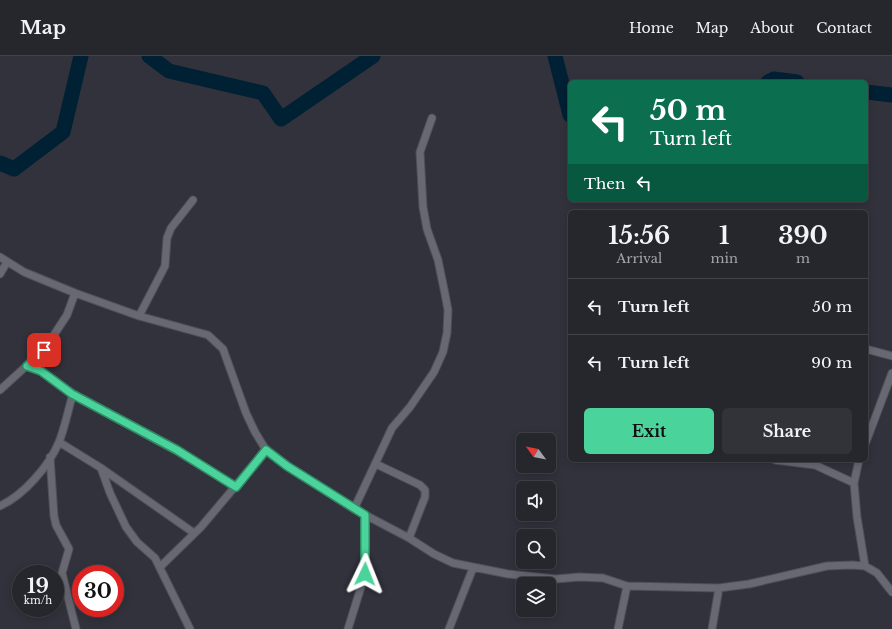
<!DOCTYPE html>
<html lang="en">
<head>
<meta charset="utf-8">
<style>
	:root { --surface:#26262d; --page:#323239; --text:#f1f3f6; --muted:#a4a5aa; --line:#424349; --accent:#4ad49c }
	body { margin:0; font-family:"Libre Baskerville",serif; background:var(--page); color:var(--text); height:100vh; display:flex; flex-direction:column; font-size:15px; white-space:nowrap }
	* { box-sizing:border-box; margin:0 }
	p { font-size:13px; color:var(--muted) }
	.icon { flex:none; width:22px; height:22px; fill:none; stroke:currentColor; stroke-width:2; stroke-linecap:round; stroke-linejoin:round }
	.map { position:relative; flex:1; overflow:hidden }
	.drawer { position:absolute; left:568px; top:154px; width:300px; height:252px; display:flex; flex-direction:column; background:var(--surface); border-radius:6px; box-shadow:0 2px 10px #0003,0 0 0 1px var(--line) }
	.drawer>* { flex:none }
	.hud { position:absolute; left:568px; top:24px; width:300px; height:122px; border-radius:6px; box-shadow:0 2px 10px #0003,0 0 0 1px var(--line); background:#0b6e4f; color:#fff; overflow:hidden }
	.needle { width:26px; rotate:302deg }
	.controls { position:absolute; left:516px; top:377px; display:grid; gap:8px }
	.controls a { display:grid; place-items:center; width:40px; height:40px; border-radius:6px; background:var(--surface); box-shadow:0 2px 10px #0003,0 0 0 1px var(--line); font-size:20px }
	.speed { position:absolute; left:12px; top:509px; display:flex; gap:8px; font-size:20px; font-weight:700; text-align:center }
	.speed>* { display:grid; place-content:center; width:52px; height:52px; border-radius:50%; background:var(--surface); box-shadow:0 2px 10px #0003,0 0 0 1px var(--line); line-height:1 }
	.speed small { font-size:10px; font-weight:400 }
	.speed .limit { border:6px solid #d22; background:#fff; color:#111 }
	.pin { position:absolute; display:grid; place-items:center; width:34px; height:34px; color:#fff; margin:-17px; border-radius:8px; box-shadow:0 2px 6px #0006 }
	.me { position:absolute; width:44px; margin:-22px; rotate:2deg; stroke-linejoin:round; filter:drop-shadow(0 0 3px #0008) }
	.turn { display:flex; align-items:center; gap:14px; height:84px; padding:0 16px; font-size:18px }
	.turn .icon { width:52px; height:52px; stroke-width:2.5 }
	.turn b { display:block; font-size:28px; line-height:34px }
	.then { display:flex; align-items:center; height:38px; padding:0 16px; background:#0003; gap:8px; font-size:15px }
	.eta { display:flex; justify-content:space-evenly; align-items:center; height:68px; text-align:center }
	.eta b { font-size:24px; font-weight:700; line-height:28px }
	.button { display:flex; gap:8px; margin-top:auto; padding:8px 16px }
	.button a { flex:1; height:46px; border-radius:6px; background:var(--accent); color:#111; font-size:16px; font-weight:700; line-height:46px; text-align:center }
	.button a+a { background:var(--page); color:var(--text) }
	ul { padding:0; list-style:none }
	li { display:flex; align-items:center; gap:12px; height:56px; padding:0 16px; border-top:1px solid var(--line) }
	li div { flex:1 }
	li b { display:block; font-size:15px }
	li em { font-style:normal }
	header { display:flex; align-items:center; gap:24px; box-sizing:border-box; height:56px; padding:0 20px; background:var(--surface); border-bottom:1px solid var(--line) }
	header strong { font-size:19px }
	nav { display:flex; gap:22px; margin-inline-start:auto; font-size:14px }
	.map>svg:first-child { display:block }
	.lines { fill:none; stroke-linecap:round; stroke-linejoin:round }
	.river { stroke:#002033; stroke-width:15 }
	.street-casing { stroke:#4f4f57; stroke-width:9 }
	.street { stroke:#686873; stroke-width:7 }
	.route-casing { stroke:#308a65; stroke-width:10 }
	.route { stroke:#4ad49c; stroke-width:7 }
</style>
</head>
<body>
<header>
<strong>Map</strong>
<nav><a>Home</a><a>Map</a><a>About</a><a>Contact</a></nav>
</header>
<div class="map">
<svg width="892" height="573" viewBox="0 0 892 573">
	<rect width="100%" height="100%" fill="#32323c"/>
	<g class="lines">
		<path class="river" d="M149 0 169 15 263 37 281 63 373 0
			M555 0 570 59
			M768 26 774 23 797 26
			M866 36 892 39
			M0 107 14 113 63 76 81 0"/>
		<g class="street-casing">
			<path id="street" d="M0 201 24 216 75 237 139 260 208 279 223 293 246 357 255 376 266 394 287 410 354 453 409 482 434 498 453 507 508 518 556 523 579 521 603 522 627 530 719 532 749 528 827 510 852 509 865 510 877 517 892 536
				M0 218 7 206
				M139 260 165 210 167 182 171 172 193 144
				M866 293 892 300
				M27 310 41 315 73 338 177 395 236 431
				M0 334 44 294 67 259 75 237
				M59 386 101 412 194 477
				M866 386 892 317
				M50 401 54 460 56 469 69 493 62 517 76 573
				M775 404 815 409 854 427
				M859 404 854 427 857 461 865 510
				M376 408 420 429 425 434V441L409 482
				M101 412 110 437 126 471 137 486 155 502 190 573
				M0 450C24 439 49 410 59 386 65 371 68 354 73 338
				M354 453 392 372 410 351 434 316 443 296 447 277 448 254 445 238 438 204 427 173 423 151 420 96 432 62
				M160 511 201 471 266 394
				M348 573 365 518V459
				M449 573 473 512
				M618 573 627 530
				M712 573 719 532"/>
		</g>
		<use href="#street" class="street"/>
	</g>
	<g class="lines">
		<g class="route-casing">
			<path id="route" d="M44 294 27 310 41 315 72 338 177 394 236 431 266 394 287 410 365 459V518"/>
		</g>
		<use href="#route" class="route"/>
	</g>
</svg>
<div class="controls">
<a><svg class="needle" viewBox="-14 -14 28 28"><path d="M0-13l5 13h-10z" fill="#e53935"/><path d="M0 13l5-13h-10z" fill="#a4a5aa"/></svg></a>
<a><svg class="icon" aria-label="sound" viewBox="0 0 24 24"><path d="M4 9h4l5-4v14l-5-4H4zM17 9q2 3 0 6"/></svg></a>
<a><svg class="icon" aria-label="search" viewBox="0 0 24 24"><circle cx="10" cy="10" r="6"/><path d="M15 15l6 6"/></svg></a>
<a><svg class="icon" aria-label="layers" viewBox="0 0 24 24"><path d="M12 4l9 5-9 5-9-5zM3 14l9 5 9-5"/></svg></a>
</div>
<div class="speed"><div>19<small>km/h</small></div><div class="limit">30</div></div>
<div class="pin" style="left:44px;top:294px;background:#d93025"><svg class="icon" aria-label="arrive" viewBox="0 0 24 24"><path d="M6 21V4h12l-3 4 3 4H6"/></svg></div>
<svg class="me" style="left:365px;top:518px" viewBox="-20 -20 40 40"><path d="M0-17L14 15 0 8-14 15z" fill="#4ad49c" stroke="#fff" stroke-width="4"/></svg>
<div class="hud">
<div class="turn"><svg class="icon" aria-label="left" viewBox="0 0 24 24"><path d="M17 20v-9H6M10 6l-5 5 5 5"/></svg><div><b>50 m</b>Turn left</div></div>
<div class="then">Then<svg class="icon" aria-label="left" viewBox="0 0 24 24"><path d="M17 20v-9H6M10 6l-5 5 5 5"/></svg></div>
</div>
<section class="drawer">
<div class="eta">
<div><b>15:56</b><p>Arrival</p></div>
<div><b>1</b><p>min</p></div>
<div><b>390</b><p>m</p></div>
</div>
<ul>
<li><svg class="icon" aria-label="left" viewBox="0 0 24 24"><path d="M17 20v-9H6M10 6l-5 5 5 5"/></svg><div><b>Turn left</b></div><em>50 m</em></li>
<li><svg class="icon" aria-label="left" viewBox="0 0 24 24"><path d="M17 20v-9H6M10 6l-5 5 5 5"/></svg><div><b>Turn left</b></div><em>90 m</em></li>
</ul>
<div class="button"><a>Exit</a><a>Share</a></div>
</section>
</div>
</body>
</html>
